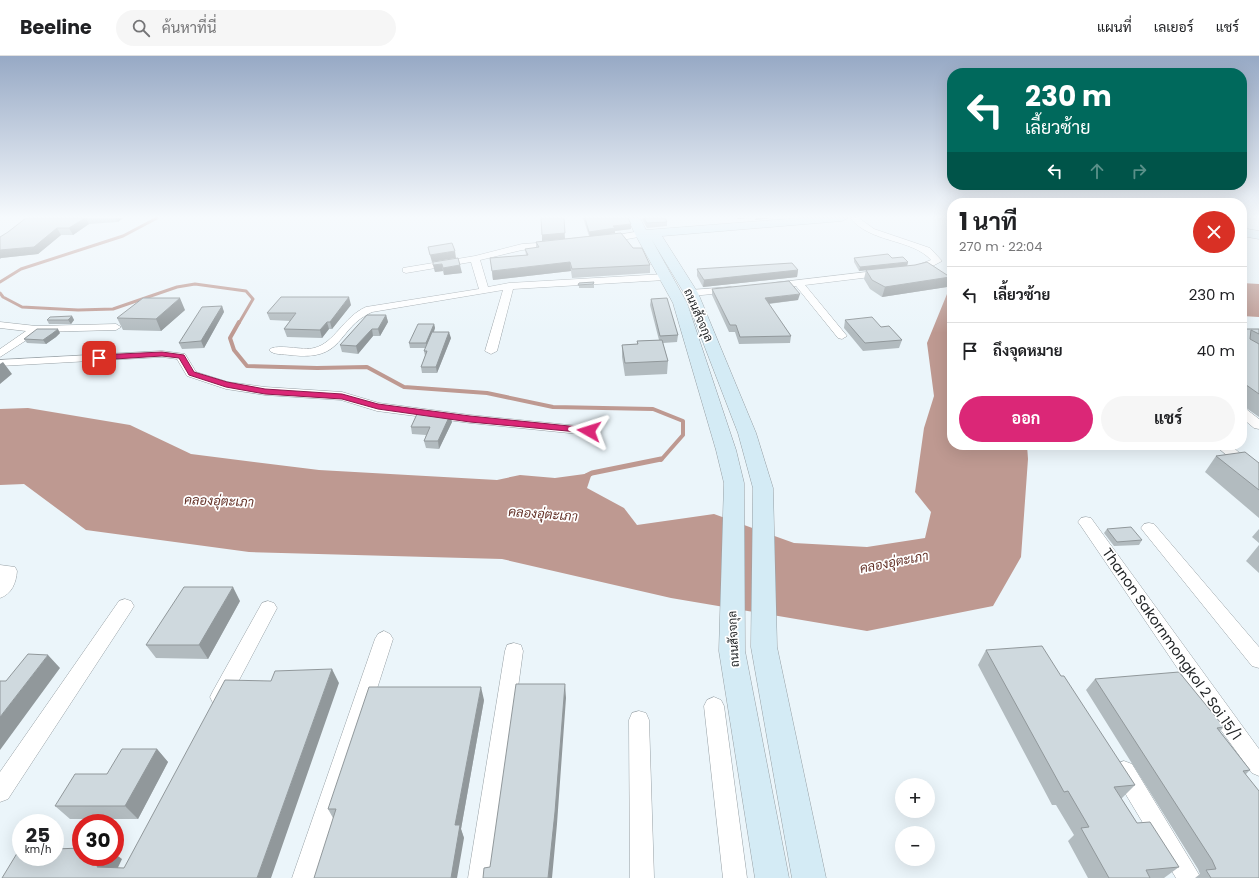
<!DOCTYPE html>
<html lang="th">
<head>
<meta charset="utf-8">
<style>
	:root { --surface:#fff; --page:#f6f6f6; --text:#202124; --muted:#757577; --line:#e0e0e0; --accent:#db2777 }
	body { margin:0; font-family:Poppins,Sarabun,sans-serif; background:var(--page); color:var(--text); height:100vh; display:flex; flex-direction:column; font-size:15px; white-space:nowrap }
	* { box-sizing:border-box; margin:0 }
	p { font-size:13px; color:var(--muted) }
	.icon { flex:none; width:22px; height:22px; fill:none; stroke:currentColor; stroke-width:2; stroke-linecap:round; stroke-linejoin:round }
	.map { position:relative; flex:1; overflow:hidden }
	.panel { position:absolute; left:947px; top:142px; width:300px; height:252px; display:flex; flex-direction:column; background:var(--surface); border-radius:16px; box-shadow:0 4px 16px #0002 }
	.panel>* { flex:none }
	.top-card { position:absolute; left:947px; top:12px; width:300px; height:122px; border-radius:16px; box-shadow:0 4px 16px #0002; background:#00695c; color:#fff; overflow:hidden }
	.buttons { position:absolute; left:895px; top:722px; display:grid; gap:8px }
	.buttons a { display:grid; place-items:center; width:40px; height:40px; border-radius:50%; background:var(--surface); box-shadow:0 4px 16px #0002; font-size:20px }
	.speed { position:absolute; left:12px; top:758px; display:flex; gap:8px; font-size:20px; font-weight:700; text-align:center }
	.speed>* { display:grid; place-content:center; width:52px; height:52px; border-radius:50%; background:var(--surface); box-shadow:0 4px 16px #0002; line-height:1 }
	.speed small { font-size:10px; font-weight:400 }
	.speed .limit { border:6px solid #d22; background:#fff; color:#111 }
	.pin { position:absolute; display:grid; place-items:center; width:34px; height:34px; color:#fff; margin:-17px; border-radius:8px; box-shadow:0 2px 6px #0006 }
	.me { position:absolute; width:44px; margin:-22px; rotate:276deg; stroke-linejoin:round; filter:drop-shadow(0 0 3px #0008) }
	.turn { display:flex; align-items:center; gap:14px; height:84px; padding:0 12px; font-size:18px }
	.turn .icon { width:52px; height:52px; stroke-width:2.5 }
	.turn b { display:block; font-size:28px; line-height:34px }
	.lanes { display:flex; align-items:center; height:38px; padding:0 12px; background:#0003; justify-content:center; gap:20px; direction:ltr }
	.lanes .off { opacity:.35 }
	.round { display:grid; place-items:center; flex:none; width:42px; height:42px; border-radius:21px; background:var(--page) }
	.summary { display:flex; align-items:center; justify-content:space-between; height:68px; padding:0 12px }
	h1 { font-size:24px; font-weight:700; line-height:30px }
	.primary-button { display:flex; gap:8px; margin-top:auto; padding:8px 12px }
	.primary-button a { flex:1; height:46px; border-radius:24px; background:var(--accent); color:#fff; font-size:16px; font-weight:700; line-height:46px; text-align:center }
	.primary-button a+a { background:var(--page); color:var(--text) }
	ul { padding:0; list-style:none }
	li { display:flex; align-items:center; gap:12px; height:56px; padding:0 12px; border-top:1px solid var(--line) }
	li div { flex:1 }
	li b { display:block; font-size:15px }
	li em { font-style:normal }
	header { display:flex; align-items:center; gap:24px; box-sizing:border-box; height:56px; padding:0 20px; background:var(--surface); border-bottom:1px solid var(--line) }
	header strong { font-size:19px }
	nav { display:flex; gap:22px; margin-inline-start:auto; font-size:14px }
	.search { width:280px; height:36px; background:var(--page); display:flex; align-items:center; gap:10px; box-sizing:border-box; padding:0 14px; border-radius:22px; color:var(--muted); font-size:15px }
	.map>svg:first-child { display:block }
	.water { fill:#be9991 }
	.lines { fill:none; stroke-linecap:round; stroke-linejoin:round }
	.stream-far2 { stroke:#be9991; stroke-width:3 }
	.stream-far1 { stroke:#be9991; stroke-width:4 }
	.stream { stroke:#be9991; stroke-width:5 }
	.street-casing { stroke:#97a0a5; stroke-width:1 }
	.secondary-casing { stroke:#97a0a5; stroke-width:1 }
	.street { fill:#fff; fill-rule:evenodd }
	.secondary { fill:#d4ebf5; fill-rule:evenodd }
	.wall { fill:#b2bbbf }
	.shaded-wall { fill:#91989b }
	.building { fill:#cfd9de; stroke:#91989b }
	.route { fill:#db2777; stroke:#8e194d }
	.labels { text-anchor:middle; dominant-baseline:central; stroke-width:3.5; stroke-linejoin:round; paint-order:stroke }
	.street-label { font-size:12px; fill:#222527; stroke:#fff }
	.water-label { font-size:13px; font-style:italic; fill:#643127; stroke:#fff }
	.near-street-label { font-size:14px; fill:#222527; stroke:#fff }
</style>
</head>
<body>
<header>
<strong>Beeline</strong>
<div class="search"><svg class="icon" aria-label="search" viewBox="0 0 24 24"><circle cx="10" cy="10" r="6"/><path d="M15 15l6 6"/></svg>ค้นหาที่นี่</div>
<nav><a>แผนที่</a><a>เลเยอร์</a><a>แชร์</a></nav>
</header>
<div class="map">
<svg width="1259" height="822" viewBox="0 0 1259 822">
	<rect width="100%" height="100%" fill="#ebf5fa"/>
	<path class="water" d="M1242 227 1259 228V261L1242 260Z
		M952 237V389H1027L1028 403 1021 501 993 550 867 575 671 542 502 503 249 496 86 474 24 428 0 429V353L28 352 130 369 191 398 319 414 497 424 520 419 555 422 592 417 587 432 624 452 637 469 714 458 794 487 867 491 925 482 931 456 915 436 924 372 934 340 927 287 947 238Z"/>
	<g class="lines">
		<path class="stream-far2" d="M0 226 21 213 123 180 157 162
			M0 237 3 241 22 251 78 254 113 253 177 231 195 228 246 235 253 243 239 267"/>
		<path class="stream-far1" d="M239 266 230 282 234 294 247 310 317 312 367 311 404 331 487 337 553 351 653 353 683 365V379L661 404"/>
		<path class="stream" d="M586 420 592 417 661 403"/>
		<g class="street-casing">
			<path id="street" d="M850 162H859L874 173 930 192 942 205 927 213 910 216V212L931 204C911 182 872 188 850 162Z
				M641 175 644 176V180L605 187 601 184 605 181Z
				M555 186 558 187V191L522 194 480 204 488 231 509 227 665 218 670 221 665 224 513 233 497 295 491 298 485 295 503 234 372 256C335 273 346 306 290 299 283 298 273 299 269 294 275 287 304 295 314 292 335 287 343 261 366 251L479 233 471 206 406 217 403 216V212L475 200 522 188Z
				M884 214 889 217 887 219 805 229 847 280 842 283 838 282 796 230 773 233 768 230 773 227Z
				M731 231 734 232 736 234 734 236 691 240 686 237 691 234Z
				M0 266 36 270 116 268 121 271 116 274 39 276 0 301V293L26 275 0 272Z
				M162 295 185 298 196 316 228 326 265 331 342 336 379 347 470 359 589 371 594 372 596 375 594 378 589 379 470 367 377 355 341 344 265 339 226 333 187 320 177 303 162 301 0 310V304Z
				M1242 352 1246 353 1259 363V373L1254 372 1242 362Z
				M1215 389H1230L1259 413V425L1254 423Z
				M1086 461 1091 462 1259 693V720L1252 717 1197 641 1081 470 1078 466 1081 462Z
				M1149 467 1154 468 1259 591V612L1252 610 1144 476 1141 472 1144 468Z
				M0 509 15 511 17 515C16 527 12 538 0 542Z
				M125 543 131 545 134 550 131 555 8 743 0 746V716L119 545Z
				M268 545 274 547 277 552 227 647 220 650 213 647 210 641 213 635 262 547Z
				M384 575 390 578 393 583 316 822H292L375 583 378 578Z
				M514 587 521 589 523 595 492 822H468L505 595 507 589Z
				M714 641 721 644 724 650 747 822H723L704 650 707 644Z
				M639 655 646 657 649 664 654 822H630L629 664 632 657Z
				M1124 705 1132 708 1201 822H1176L1116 722 1113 715 1116 708Z"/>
		</g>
		<g class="secondary-casing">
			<path id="secondary" d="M628 162H640L646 174 800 162H848L842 165 662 180 698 237 756 377 773 432 777 591 826 822H792L751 591 753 432 738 377 684 237 652 184 687 247 736 394 744 427 745 595 789 822H755L719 595 724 427 716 394 673 247 635 178Z
				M1242 172 1259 175V183L1242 180Z"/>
		</g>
		<use href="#street" class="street"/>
		<use href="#secondary" class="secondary"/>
	</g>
	<path class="wall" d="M26 162H123L118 166 89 168 73 179H61L38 198 1 202 8 176Z
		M583 162H628L631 168V173L615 175V177L605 179 633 192 650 209V217L572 222 571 215 493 224 490 202 526 199 525 193 536 192V186L589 180Z
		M641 162H665L667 166V170L647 172Z
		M854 202H892L908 206 907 210 950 221 947 231 882 241 870 233 864 223 866 214 859 215 854 206Z
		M433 206 462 217 444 219 443 215 435 216Z
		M697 213 798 214 797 221 703 231 697 220Z
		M594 226V232H579V227Z
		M712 233 798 244 769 248 791 280 790 287 739 288 735 276H729L712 239Z
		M651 243 678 279 677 286 663 287 668 305 667 318 625 320 622 301V289L637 288V285L659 284 650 249Z
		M351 249 332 273H329L322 282 287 281 284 273 291 265 270 264 267 257Z
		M222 250 224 256 204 292 182 293 179 287Z
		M185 254 161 275 123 274 117 262Z
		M386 259 388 266 380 280H373L358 298 342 296 340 289Z
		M72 260 74 264 71 268H49L47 264Z
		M845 264 881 271 902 284 899 292 863 295 844 272Z
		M434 268 435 272 434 276 451 282 437 317H422L421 311 425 300 424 295 426 292H410L409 287Z
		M1242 273H1259V361L1242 349Z
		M60 277 56 281 46 288 27 287 24 283Z
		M452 366 439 393 426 392 424 385 426 379 412 378 411 371Z
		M1216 400 1259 407V462L1205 416Z
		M1107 473 1142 484 1139 489 1114 490 1104 477Z
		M1259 473V487L1252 481Z
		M1259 489V517L1246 505Z
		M240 545 208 603 156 602 146 589Z
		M986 594 1061 620 1135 729 1122 742H1121L1137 767 1179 811 1164 822H1088L1068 785 1074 779 1056 749H1052L978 609Z
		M1095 623 1224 671 1220 675 1250 714 1246 718 1259 822H1195L1200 818 1198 813 1086 634Z
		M484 644 461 773 464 782 333 762 328 753Z
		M157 693 168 706 138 763H70L55 750 107 718Z"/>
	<path class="shaded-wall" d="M85 162H86L89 168 73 179 69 172Z
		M116 162H123L118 166Z
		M564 162 565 183 542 185V179Z
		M737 162H753L737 163Z
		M756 162H774L755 164Z
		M631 168V173L615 175V177L590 181 589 176 613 170Z
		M57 172 61 179 38 198 1 202 0 203V194Z
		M455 195 456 202 432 206 430 199Z
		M570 206 571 215 493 224 492 215Z
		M908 206 907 210 859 215 860 211Z
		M442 208 443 215 435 216 433 209Z
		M460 209 462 217 444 219 443 212Z
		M798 214 797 221 703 231 704 224Z
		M950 221 947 231 882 241 885 231Z
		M800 238 798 244 765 248V242Z
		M349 241 351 249 332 273 330 266Z
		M180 242 185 254 161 275 156 263Z
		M222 250 224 256 204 292 201 285Z
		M386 259 388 266 380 280 378 273Z
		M72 260 74 264 71 268 68 264Z
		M327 266 329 273 322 282 320 274Z
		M434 268 435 272 427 292 426 287Z
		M58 273 60 277 56 281 46 288 43 284Z
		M372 273 373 280 358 298 356 290Z
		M449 276 451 282 437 317 436 311Z
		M3 306 12 318 0 328V308Z
		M450 359 452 366 439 393 438 385Z
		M233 531 240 545 208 603 199 589Z
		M48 599 60 612 0 694V661Z
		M332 613 339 627 271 822H257Z
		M565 628 566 642 557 768 552 822H548Z
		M481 631 484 644 461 773 464 782 457 822H451L455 769Z
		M157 693 168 706 138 763 125 750Z
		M115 798 122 803 113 822 97 811 102 801H115Z"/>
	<path class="building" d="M26 162H85L69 172H57L34 191 0 194V181L8 176Z
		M541 162H564L565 177 542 179Z
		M585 162H628L631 168 613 170 615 172 589 176Z
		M644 162H665L667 166 647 167Z
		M621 177 633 192H642L650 209 572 213 570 206 492 215 490 202 528 199 525 193 539 191 536 186Z
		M452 187 455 195 430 199 428 191Z
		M888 198 892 202 903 201 908 206 860 211 854 202Z
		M458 202 460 209 443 212 442 208 433 209V206Z
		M927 206 950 221 885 231 872 224 866 214 915 209Z
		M792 207 798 214 704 224 697 213Z
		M789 225 800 238 765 242 791 280 740 281 736 269H730L712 233Z
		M594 226 593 228 578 229 579 227Z
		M281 241H349L330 266H327L320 274 284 273 296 257H267Z
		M143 242H180L156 263 117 262Z
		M667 242 678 279 660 280 651 243Z
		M222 250 201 285 179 287 202 251Z
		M367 259H386L378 273H372L356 290 340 289Z
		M72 260 68 264H47L50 261Z
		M872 261 881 271 889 270 902 284 865 287 845 264Z
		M418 268H434L426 287H409Z
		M37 273H58L53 277 43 284 24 283Z
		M1242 273H1259V278L1251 274 1250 283 1259 288V338L1242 326Z
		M432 276H449L436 311H421L427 295H424Z
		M662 284 668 305 625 307 622 289 638 288 637 285Z
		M417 358 450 359 438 385H424L430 371H411Z
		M1245 396 1259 407V434L1216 400Z
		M1131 471 1142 484 1117 486 1107 473Z
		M184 531H233L199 589H146Z
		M1042 590 1061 620H1064L1135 729 1114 731 1137 767 1150 766 1179 811 1146 814 1150 822H1109L1081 772 1089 771 1068 735 1064 736 986 594Z
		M28 598 48 599 0 661V625H6Z
		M332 613 257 822H2L19 794H21V801H55V793L81 792V801H102L97 811 124 812 225 624 271 625 275 615Z
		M1179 616 1224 671 1217 672 1250 714 1243 715 1259 735V822H1211L1206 814 1216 813 1212 804 1095 623Z
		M516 628H565L555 756 548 822H483L484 812 490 811Z
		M369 631H481L455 769H460L451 822H314L336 753H328Z
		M122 693H157L125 750H55L75 718H107Z"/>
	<linearGradient id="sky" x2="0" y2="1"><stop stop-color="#97a9c5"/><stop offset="0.58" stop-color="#f6fafd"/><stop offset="1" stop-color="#f6fafd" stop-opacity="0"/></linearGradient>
	<rect width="1259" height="277" fill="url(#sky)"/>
	<path class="route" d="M162 296 184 299 194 316 227 326 265 333 342 338 378 348 470 360 589 372 593 375 589 377 470 366 378 353 342 343 265 338 226 331 189 319 179 302 162 300 99 304 95 302 99 299Z"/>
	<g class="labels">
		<g class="street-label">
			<text transform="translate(699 259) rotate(67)">ถนนสัจจกุล</text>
			<text transform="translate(733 583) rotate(-93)">ถนนสัจจกุล</text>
		</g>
		<g class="water-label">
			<text transform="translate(219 445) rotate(2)">คลองอุ่ตะเภา</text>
			<text transform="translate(543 458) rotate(4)">คลองอุ่ตะเภา</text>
			<text transform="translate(894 506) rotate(-11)">คลองอุ่ตะเภา</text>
		</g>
		<g class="near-street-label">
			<text transform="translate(1172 588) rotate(55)">Thanon Sakornmongkol 2 Soi 15/1</text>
		</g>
	</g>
</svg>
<div class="buttons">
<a>+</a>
<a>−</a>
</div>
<div class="speed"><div>25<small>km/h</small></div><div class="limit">30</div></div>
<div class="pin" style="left:99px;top:302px;background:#d93025"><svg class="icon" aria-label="arrive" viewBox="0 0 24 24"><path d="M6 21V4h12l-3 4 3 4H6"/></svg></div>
<svg class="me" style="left:589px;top:375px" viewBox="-20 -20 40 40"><path d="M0-17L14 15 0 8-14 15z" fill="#db2777" stroke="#fff" stroke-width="4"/></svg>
<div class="top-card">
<div class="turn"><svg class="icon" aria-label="left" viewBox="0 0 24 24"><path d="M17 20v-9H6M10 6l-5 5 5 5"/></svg><div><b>230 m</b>เลี้ยวซ้าย</div></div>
<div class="lanes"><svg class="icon" aria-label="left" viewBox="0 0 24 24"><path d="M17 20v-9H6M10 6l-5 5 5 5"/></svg><svg class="icon off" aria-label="ahead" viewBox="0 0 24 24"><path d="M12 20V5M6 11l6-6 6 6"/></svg><svg class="icon off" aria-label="right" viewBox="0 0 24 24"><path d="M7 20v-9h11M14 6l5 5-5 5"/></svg></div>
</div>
<section class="panel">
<div class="summary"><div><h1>1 นาที</h1><p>270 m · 22:04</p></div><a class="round" style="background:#d93025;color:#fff"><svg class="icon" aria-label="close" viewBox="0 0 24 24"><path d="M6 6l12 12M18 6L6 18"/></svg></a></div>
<ul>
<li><svg class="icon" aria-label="left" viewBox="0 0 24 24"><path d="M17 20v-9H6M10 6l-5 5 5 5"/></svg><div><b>เลี้ยวซ้าย</b></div><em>230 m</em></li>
<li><svg class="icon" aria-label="arrive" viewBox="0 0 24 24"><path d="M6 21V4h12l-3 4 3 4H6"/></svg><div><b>ถึงจุดหมาย</b></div><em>40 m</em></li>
</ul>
<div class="primary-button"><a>ออก</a><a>แชร์</a></div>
</section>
</div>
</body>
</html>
